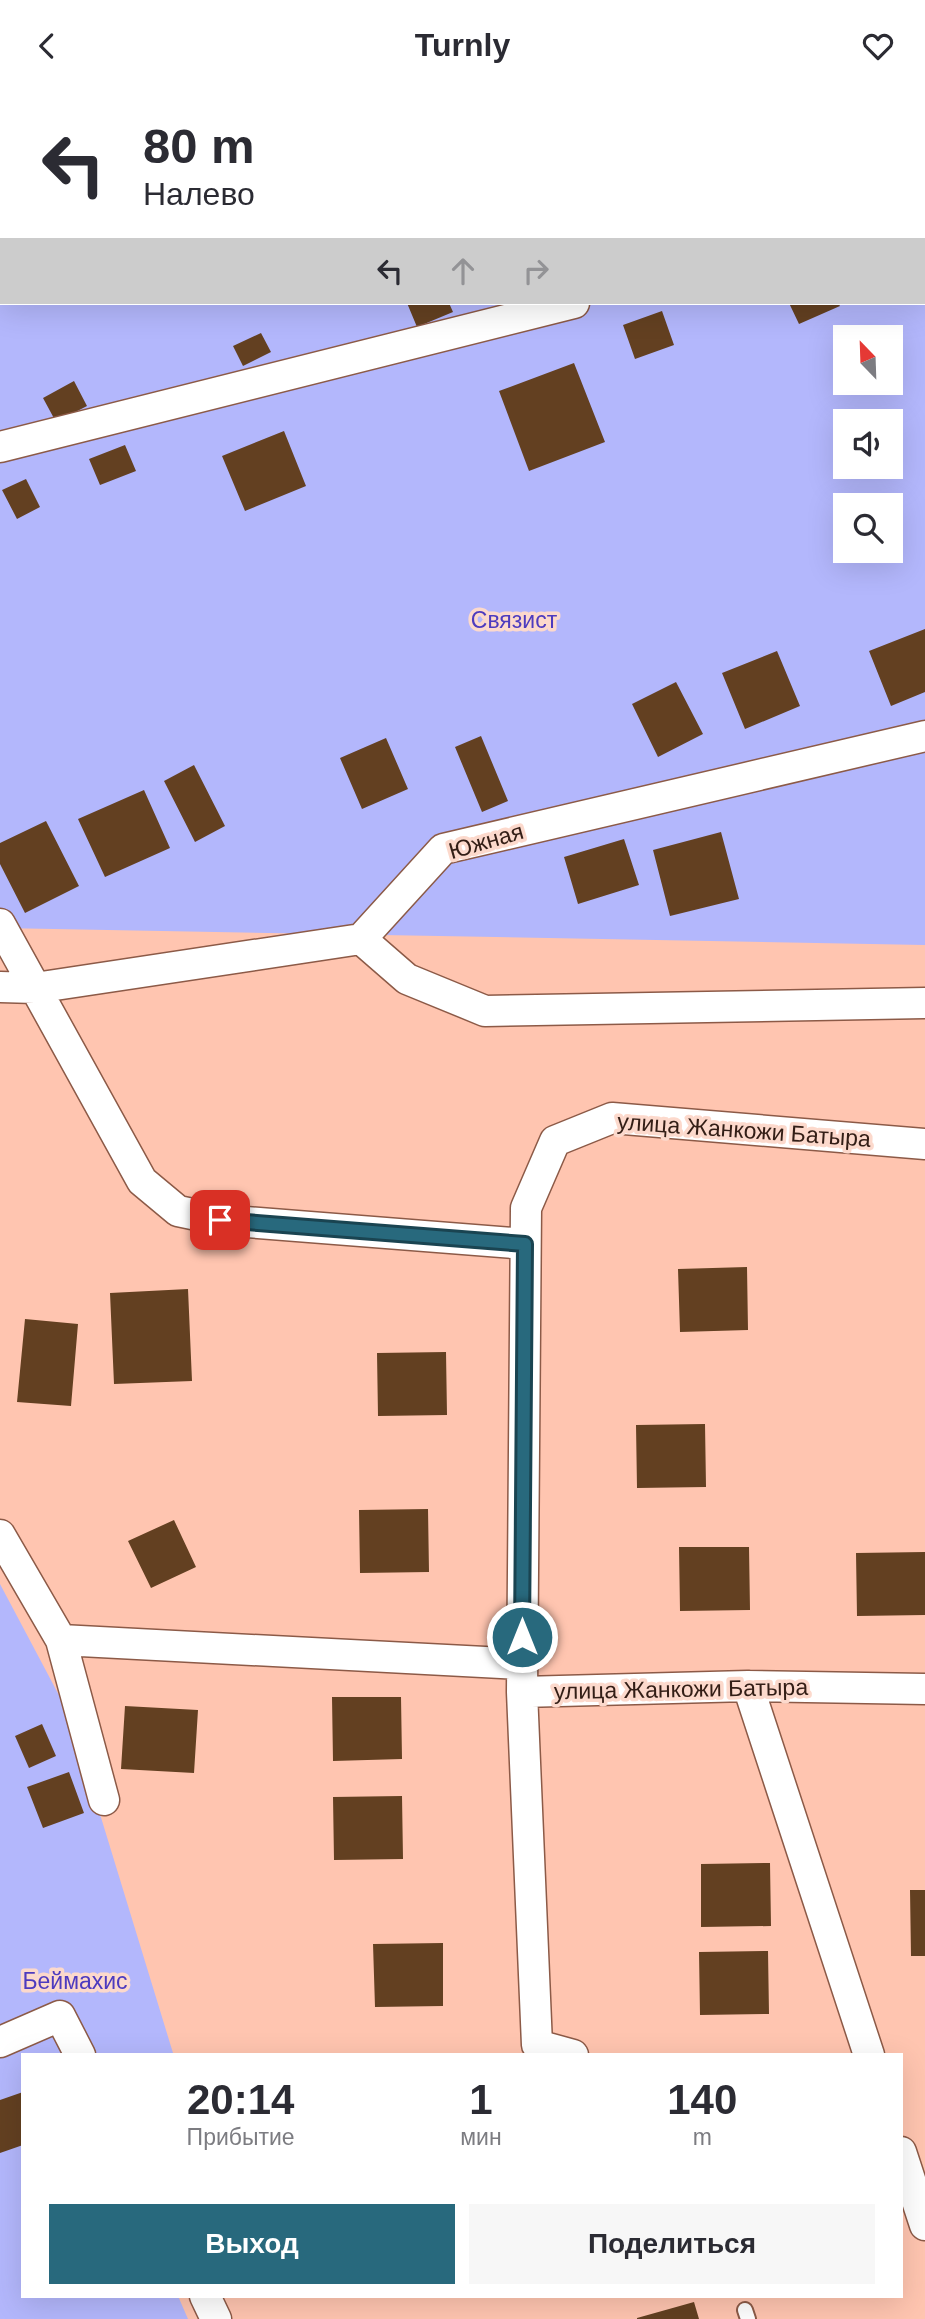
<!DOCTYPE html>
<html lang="ru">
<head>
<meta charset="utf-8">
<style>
	:root { --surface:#fff; --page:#f7f7f7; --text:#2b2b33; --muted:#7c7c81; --accent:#28697d }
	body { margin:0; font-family:Helvetica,sans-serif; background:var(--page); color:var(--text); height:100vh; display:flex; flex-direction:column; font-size:26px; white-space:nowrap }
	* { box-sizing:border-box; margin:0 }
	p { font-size:23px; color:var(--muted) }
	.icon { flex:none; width:38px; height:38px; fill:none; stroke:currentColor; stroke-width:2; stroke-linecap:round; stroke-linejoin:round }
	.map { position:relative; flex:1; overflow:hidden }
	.details { position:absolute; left:21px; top:1962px; width:882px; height:245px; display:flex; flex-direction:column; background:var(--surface); border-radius:0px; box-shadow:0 7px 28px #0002 }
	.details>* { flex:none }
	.hud { position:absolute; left:0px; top:0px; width:926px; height:214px; box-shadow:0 7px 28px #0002; background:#fff; color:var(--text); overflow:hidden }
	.needle { width:46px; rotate:337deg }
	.controls { position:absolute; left:833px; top:234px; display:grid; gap:14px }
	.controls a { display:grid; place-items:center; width:70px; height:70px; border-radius:0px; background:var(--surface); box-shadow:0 7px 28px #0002; font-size:35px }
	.pin { position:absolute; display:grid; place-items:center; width:60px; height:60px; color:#fff; margin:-30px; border-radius:14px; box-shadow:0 4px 10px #0006 }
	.me { position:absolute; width:77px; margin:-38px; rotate:0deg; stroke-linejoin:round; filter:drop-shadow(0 0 5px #0008) }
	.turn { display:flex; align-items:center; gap:24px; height:147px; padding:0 28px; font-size:32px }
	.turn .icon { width:91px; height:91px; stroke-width:2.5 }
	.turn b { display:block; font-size:49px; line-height:60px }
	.lanes { display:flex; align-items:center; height:66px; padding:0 28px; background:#0003; justify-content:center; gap:35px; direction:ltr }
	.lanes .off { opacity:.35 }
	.eta { display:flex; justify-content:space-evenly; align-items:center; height:119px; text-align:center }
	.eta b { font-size:42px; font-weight:800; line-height:49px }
	.action { display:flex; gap:14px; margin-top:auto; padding:14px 28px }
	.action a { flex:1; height:80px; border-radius:0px; background:var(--accent); color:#fff; font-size:28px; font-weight:800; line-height:80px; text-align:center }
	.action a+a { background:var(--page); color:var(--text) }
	header { display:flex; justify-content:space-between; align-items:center; height:91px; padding:0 28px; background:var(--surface); font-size:32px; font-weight:800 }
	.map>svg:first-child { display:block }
	.green { fill:#b3b7fc; fill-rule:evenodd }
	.building { fill:#634021 }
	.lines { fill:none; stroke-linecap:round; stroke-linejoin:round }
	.lane-casing { stroke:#8c5a47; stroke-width:18 }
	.street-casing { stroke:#8c5a47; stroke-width:33 }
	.lane { stroke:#fff; stroke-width:14 }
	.street { stroke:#fff; stroke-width:30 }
	.route-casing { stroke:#1a4451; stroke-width:18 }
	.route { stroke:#28697d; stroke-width:12 }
	.labels { text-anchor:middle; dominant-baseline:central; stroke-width:7; stroke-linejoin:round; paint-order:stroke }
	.park-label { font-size:23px; fill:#4d3bbf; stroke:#fcd9cc }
	.street-label { font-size:23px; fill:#331e16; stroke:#fcd9cc }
</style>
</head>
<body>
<header><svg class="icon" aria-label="back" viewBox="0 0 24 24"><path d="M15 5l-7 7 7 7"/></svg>Turnly<svg class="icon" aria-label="heart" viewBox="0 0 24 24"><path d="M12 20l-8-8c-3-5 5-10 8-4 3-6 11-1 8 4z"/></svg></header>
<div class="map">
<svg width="925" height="2228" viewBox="0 0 925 2228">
	<rect width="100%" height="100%" fill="#ffc5b0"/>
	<path class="green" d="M0 0H925V854L0 837ZM2 2H924V212H2ZM845 247H891V292H845ZM845 331H891V376H845ZM845 415H891V460H845Z
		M0 1493 70 1625 173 1962 23 1964V2205H178L188 2228H0Z"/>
	<path class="building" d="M407 212H449L453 221 417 236Z
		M789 212H838L840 215 799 233Z
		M662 220 674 254 635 268 623 234Z
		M261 242 271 261 243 275 233 255Z
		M574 272 605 351 529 380 499 300Z
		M74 290 87 315 56 331 43 307Z
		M284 340 306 395 245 420 222 365Z
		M125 354 136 380 100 394 89 368Z
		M26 388 40 416 17 428 2 399Z
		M925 538V601L891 615 869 560Z
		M777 560 800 615 745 638 722 582Z
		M676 591 703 643 658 666 632 613Z
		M481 645 508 710 482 721 455 656Z
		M386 647 408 698 362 718 340 667Z
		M194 674 225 735 195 751 164 690Z
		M144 699 170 757 105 786 78 728Z
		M46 730 79 795 25 822 0 773V752Z
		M721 741 739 808 670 825 653 759Z
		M624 748 639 794 578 813 564 766Z
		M747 1176 748 1239 680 1241 678 1178Z
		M188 1198 192 1290 114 1293 110 1202Z
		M25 1228 78 1233 71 1315 17 1311Z
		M446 1261 447 1324 378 1325 377 1262Z
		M705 1333 706 1396 637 1397 636 1334Z
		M428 1418 429 1481 360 1482 359 1419Z
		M174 1429 196 1476 151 1497 128 1450Z
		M679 1456H749L750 1519 680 1520Z
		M925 1461V1524L857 1525 856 1462Z
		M332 1606H401L402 1668 333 1670Z
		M125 1615 198 1619 194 1682 121 1678Z
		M42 1633 56 1665 29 1677 15 1645Z
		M69 1681 84 1722 43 1737 27 1696Z
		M402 1705 403 1768 334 1769 333 1706Z
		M770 1772 771 1835 701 1836V1773Z
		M910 1799H925V1865H911Z
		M443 1852V1915L375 1916 373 1853Z
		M768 1860 769 1923 700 1924 699 1861Z
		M23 2001V2054L0 2062V2009Z
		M694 2211 699 2228H637V2227Z"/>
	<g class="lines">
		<g class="lane-casing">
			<path id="lane" d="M745 2219 748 2228"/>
		</g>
		<g class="street-casing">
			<path id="street" d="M924 119H925
				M0 356 574 212
				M0 833 142 1090 178 1120 221 1129 525 1153
				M361 848 407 888 485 920 925 912
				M0 896 35 897 361 848 443 758 925 645
				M0 1444 61 1549 104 1709
				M61 1549 522 1573
				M748 1595 869 1964
				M522 1601 748 1595 925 1598
				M0 1951 60 1925 80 1964
				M573 1964 537 1954 522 1601 526 1117 555 1050 612 1027 925 1053
				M901 2061 925 2134
				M205 2205 216 2228"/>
		</g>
		<use href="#lane" class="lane"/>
		<use href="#street" class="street"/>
	</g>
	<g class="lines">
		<g class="route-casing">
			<path id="route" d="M220 1129 525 1153 522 1546"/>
		</g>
		<use href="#route" class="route"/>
	</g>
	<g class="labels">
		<g class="park-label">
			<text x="514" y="529">Связист</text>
			<text x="75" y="1890">Беймахис</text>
		</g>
		<g class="street-label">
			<text transform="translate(486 750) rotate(-16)">Южная</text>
			<text transform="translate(744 1039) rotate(4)">улица Жанкожи Батыра</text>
			<text transform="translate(681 1598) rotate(-1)">улица Жанкожи Батыра</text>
		</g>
	</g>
</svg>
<div class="controls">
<a><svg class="needle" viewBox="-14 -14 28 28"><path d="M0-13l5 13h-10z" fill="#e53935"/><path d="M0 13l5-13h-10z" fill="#7c7c81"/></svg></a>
<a><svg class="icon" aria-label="sound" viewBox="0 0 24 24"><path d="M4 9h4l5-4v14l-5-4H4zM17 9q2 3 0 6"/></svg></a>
<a><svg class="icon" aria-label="search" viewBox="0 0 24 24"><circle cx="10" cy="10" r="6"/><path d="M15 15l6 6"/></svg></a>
</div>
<div class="pin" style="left:220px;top:1129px;background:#d93025"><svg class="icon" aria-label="arrive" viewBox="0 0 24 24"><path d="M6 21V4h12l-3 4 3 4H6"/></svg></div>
<svg class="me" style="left:522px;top:1546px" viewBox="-20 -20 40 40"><circle r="17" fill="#28697d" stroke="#fff" stroke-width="3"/><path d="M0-11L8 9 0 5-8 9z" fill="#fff"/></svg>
<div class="hud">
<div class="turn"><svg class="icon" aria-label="left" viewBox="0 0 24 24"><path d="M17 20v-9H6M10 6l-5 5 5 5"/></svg><div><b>80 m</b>Налево</div></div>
<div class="lanes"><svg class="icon" aria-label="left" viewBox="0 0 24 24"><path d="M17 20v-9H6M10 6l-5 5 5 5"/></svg><svg class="icon off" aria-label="ahead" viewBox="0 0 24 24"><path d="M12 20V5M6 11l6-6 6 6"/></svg><svg class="icon off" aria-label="right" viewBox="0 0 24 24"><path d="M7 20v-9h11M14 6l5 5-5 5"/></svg></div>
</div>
<section class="details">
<div class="eta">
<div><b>20:14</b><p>Прибытие</p></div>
<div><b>1</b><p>мин</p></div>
<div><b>140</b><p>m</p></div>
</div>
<div class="action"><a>Выход</a><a>Поделиться</a></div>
</section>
</div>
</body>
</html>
